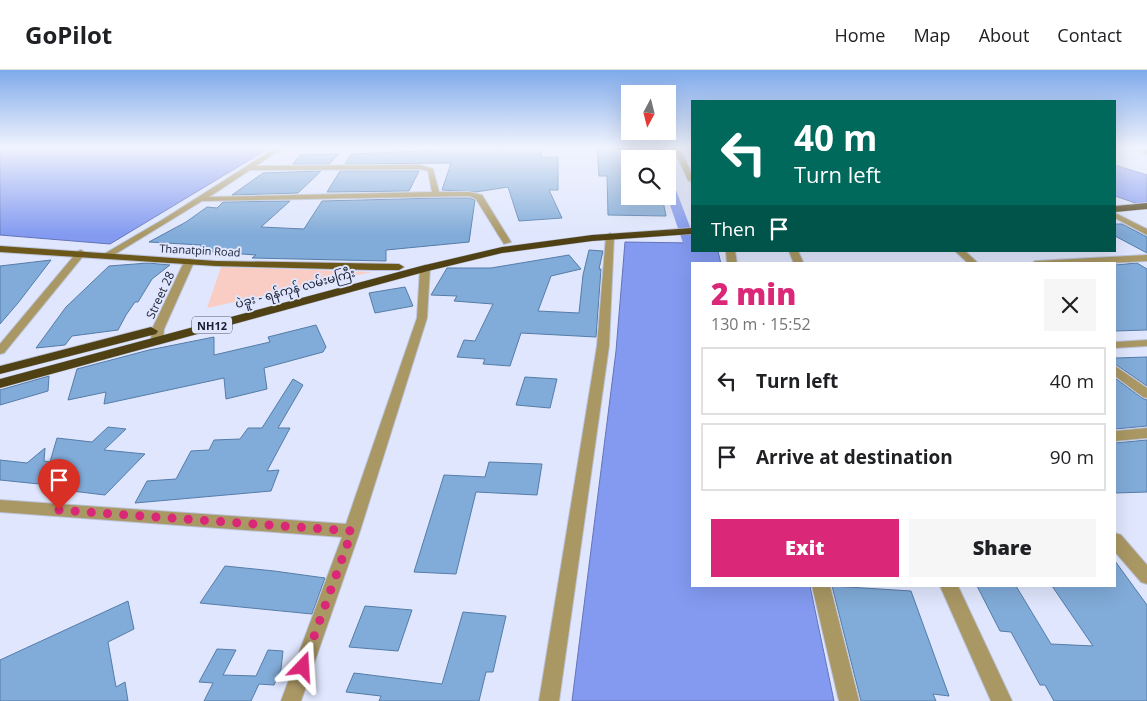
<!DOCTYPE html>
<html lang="en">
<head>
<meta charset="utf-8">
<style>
	:root { --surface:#fff; --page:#f6f6f6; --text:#202124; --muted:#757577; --line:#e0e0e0; --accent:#db2777 }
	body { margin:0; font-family:"Open Sans","Noto Sans Myanmar",sans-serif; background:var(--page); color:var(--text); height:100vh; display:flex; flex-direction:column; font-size:19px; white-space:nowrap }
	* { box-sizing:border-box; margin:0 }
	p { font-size:16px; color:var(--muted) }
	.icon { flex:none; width:28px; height:28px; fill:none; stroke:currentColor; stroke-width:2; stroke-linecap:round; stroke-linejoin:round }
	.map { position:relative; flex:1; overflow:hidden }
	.details { position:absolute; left:691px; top:192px; width:425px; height:325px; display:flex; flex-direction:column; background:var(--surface); border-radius:0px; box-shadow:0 5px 20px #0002 }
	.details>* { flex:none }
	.guide { position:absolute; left:691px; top:30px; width:425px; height:152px; border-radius:0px; box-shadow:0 5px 20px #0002; background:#00695c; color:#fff; overflow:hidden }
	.needle { width:32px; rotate:187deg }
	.buttons { position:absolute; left:621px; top:15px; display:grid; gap:10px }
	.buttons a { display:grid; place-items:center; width:55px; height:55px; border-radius:0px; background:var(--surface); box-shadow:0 5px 20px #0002; font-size:25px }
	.pin { position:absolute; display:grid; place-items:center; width:42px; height:42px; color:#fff; margin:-51px -21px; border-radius:50% 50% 50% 0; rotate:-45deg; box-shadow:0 0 5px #0007 }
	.pin .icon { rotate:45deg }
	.me { position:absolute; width:55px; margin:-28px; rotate:20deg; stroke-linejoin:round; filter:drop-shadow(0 0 4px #0008) }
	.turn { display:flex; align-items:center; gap:18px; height:105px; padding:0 20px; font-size:22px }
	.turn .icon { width:65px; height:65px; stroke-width:2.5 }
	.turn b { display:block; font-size:35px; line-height:42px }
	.then { display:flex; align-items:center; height:48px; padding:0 20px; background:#0003; gap:10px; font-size:19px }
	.round { display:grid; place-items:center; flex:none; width:52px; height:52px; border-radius:0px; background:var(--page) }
	.head { display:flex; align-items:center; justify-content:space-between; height:85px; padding:0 20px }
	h1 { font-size:30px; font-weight:800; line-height:38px; color:var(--accent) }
	.primary-button { display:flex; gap:10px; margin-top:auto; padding:10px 20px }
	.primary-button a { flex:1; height:58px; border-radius:0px; background:var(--accent); color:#fff; font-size:20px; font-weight:800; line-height:58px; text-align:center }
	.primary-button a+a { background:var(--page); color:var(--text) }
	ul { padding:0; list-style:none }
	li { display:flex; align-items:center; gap:15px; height:68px; margin:0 10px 8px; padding:0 10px; border:2px solid var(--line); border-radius:0px }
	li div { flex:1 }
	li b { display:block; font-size:19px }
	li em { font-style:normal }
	header { display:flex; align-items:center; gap:30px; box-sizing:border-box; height:70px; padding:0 25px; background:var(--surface); border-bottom:1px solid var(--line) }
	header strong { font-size:24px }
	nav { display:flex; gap:28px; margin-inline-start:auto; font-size:18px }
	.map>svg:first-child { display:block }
	.green { fill:#facdc4 }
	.water { fill:#839af0; stroke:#6374b7 }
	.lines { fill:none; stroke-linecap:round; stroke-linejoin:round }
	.canal { fill:#839af0; fill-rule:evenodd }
	.building { fill:#81abd8; stroke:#557ca8 }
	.minor-casing { stroke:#bbc2d8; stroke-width:2 }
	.major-casing { stroke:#bbc2d8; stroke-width:2 }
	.highway-casing { stroke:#bbc2d8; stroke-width:1 }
	.minor { fill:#a99764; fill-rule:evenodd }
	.major { fill:#6a5719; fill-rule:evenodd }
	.highway { fill:#4f4114; fill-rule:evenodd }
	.route { stroke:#db2777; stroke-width:9; stroke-dasharray:0 16.2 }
	.labels { text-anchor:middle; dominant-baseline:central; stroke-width:4; stroke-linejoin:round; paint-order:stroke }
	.far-street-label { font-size:11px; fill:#181d32; stroke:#dfe6fd }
	.shield { fill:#dfe6fd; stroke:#54596f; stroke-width:1 }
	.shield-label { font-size:11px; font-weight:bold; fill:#181d32 }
	.street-label { font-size:12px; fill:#181d32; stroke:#dfe6fd }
</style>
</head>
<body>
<header>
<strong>GoPilot</strong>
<nav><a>Home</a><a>Map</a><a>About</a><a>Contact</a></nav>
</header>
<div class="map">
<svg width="1147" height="631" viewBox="0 0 1147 631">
	<rect width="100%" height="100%" fill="#dfe6fd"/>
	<path class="green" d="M221 197 372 202 207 238Z"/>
	<path class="water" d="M9 77H271L110 174 0 165V80Z
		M1115 95 1147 105V137L1115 126Z
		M625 172 692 173V181H718L721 194H692V516H810L834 631H572L616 281Z"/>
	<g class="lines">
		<path class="canal" d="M650 77H660L664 89H654Z
			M668 109 673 112 692 162V176H685L683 173 667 126Z"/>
	</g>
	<path class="building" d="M447 77 543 80 540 87H558V120H549L562 148 519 151 508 117 476 122 442 120 451 93 345 94 351 84 445 80Z
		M597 77H630V126H662L666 146 608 145 607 106H599Z
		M339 84 329 94H293L300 85Z
		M321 101 298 123 232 125 263 103Z
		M340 101H419L409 121 327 122Z
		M439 128H469L475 130 469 172 386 180V191L252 188 256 185 201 181V175L149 172 186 152 207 137 217 138 223 132 290 131 261 157 304 159 322 131Z
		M1115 154H1122L1147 167V183L1115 166Z
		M589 180 603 181 599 199H601L596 267 521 263 510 296 483 294 485 289 457 287 464 270 475 271 493 234 454 231 457 226 431 225 447 198H491L569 185 581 199 551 206 538 241 579 243 583 205Z
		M51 190 18 233 0 254V196Z
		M148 193 170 195 152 209 138 232H135L126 245 118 260 72 266 65 275 36 278 66 237 109 196Z
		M1137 193 1147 199V260L1115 261V195Z
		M405 217 413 236 375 243 369 223Z
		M316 255 326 277 323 282 264 298 267 319 226 329 224 308 104 334 106 322 68 330 77 299 149 280 214 267V285L270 272 268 267Z
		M1147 287V316L1115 294V288Z
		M49 306 48 321 0 335V320Z
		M525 307 557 309 550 338 516 335Z
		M1115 308 1142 328 1147 330V356L1115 359Z
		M293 309 303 315 278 358H290L267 401 279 400 271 421 135 433 147 411 176 409 191 381 209 380 214 370 240 369 248 358H262Z
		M108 357 126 359 104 380 145 384 105 425 47 418 49 415 0 410V390L27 393 45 378 44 391 50 392 57 368 92 372Z
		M1147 370V422L1115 423V373Z
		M489 392 542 394 537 425 476 422 456 504 414 502 444 405 485 407Z
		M1115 491 1147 535V631H1054L1045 615H1040L1011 562 1000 561 977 516H1016L1051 574 1093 576 1052 516H1115Z
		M225 496 274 501 325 508 312 544 200 533Z
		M832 516 911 521 949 626 933 624 936 631H861Z
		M128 531 134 559 108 572 116 617 125 612 128 631H0V590Z
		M365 536 412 540 398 581 349 577Z
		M463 542 506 546 493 602H486L479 631H379L381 626 346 622 354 603 442 614Z
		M217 579 236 580 223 605 256 606 268 580 283 581 281 599 274 615 259 614 251 631H204L213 613 199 612Z"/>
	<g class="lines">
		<g class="minor-casing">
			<path id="minor" d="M277 77H284L256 96 420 95 433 99 439 122H469L482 125 511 172 504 174 476 129 469 126 202 131 112 186 104 184 162 150ZM420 99 428 101 432 122 209 127 250 100Z
				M673 77H679L692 104V112L688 110Z
				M1129 77 1147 80V84L1130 78Z
				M1115 143 1147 159V165L1115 148Z
				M610 163 614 166 609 276 559 631H539L597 276 606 166Z
				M81 180 86 183 84 185 4 283 0 284V274L78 181Z
				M726 181H735L737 194H727Z
				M789 181H798L804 194H794Z
				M955 181H965L979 194H969Z
				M1147 185V191L1091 194H1031L1035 191Z
				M189 189 194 192 164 259 163 270 157 273 153 272 151 270 152 259 184 192Z
				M425 195 430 198 427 248 360 461 301 631H281L342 467 0 442V430L346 454 417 248 420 198Z
				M1147 270V276L1115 278V272Z
				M1115 296 1147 318V328L1143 327 1115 306Z
				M1147 358V368L1115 371V361Z
				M1115 463 1121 465 1147 495V514L1141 512 1115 482Z
				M812 516H830L859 631H839Z
				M940 516H958L1012 631H991Z"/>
		</g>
		<g class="major-casing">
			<path id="major" d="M0 176 216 191 399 194 404 197 399 200H373L216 196 0 182Z"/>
		</g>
		<g class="highway-casing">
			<path id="highway" d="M1147 133V139L1115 142V136Z
				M692 158V164L592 171 502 183 428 201 0 318V309L421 196 502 177 592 165Z
				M151 257 158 261 156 264 0 304V296Z"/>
		</g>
		<use href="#minor" class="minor"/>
		<use href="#major" class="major"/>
		<use href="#highway" class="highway"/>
	</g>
	<linearGradient id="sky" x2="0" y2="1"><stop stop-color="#7faaeb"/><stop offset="0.47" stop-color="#f1f4fe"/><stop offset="1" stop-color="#f1f4fe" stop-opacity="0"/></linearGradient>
	<rect width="1147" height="165" fill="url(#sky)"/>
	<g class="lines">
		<path class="route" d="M59 440 352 461 303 597"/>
	</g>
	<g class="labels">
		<g class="far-street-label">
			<text transform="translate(200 180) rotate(3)">Thanatpin Road</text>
		</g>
		<rect class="shield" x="192" y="246.5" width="40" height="17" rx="4"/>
		<g class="shield-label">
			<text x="212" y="255">NH12</text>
		</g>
		<g class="street-label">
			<text transform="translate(295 218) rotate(-15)">ပဲခူး - ရန်ကုန် လမ်းမကြီး</text>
			<text transform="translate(160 225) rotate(-65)">Street 28</text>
		</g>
	</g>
</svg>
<div class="buttons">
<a><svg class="needle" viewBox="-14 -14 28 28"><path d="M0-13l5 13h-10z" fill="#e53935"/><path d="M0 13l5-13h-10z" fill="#757577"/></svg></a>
<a><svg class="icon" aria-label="search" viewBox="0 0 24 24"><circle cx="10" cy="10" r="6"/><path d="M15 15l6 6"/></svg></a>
</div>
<div class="pin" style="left:59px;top:440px;background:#d93025"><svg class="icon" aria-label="arrive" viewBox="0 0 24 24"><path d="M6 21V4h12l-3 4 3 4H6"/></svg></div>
<svg class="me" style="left:303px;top:597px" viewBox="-20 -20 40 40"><path d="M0-17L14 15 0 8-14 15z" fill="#db2777" stroke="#fff" stroke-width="4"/></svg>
<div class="guide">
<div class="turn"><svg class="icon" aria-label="left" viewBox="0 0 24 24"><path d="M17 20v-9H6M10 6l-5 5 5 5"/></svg><div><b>40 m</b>Turn left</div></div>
<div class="then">Then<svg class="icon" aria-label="arrive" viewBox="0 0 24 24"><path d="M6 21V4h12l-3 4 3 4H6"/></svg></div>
</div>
<section class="details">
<div class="head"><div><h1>2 min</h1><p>130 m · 15:52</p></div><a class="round"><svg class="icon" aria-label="close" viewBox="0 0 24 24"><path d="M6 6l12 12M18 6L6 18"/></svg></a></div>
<ul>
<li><svg class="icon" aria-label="left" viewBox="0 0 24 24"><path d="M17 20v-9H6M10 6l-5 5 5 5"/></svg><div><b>Turn left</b></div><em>40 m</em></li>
<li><svg class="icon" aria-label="arrive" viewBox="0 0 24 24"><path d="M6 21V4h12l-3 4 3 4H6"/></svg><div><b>Arrive at destination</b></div><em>90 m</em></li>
</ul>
<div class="primary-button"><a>Exit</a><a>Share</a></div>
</section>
</div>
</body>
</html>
